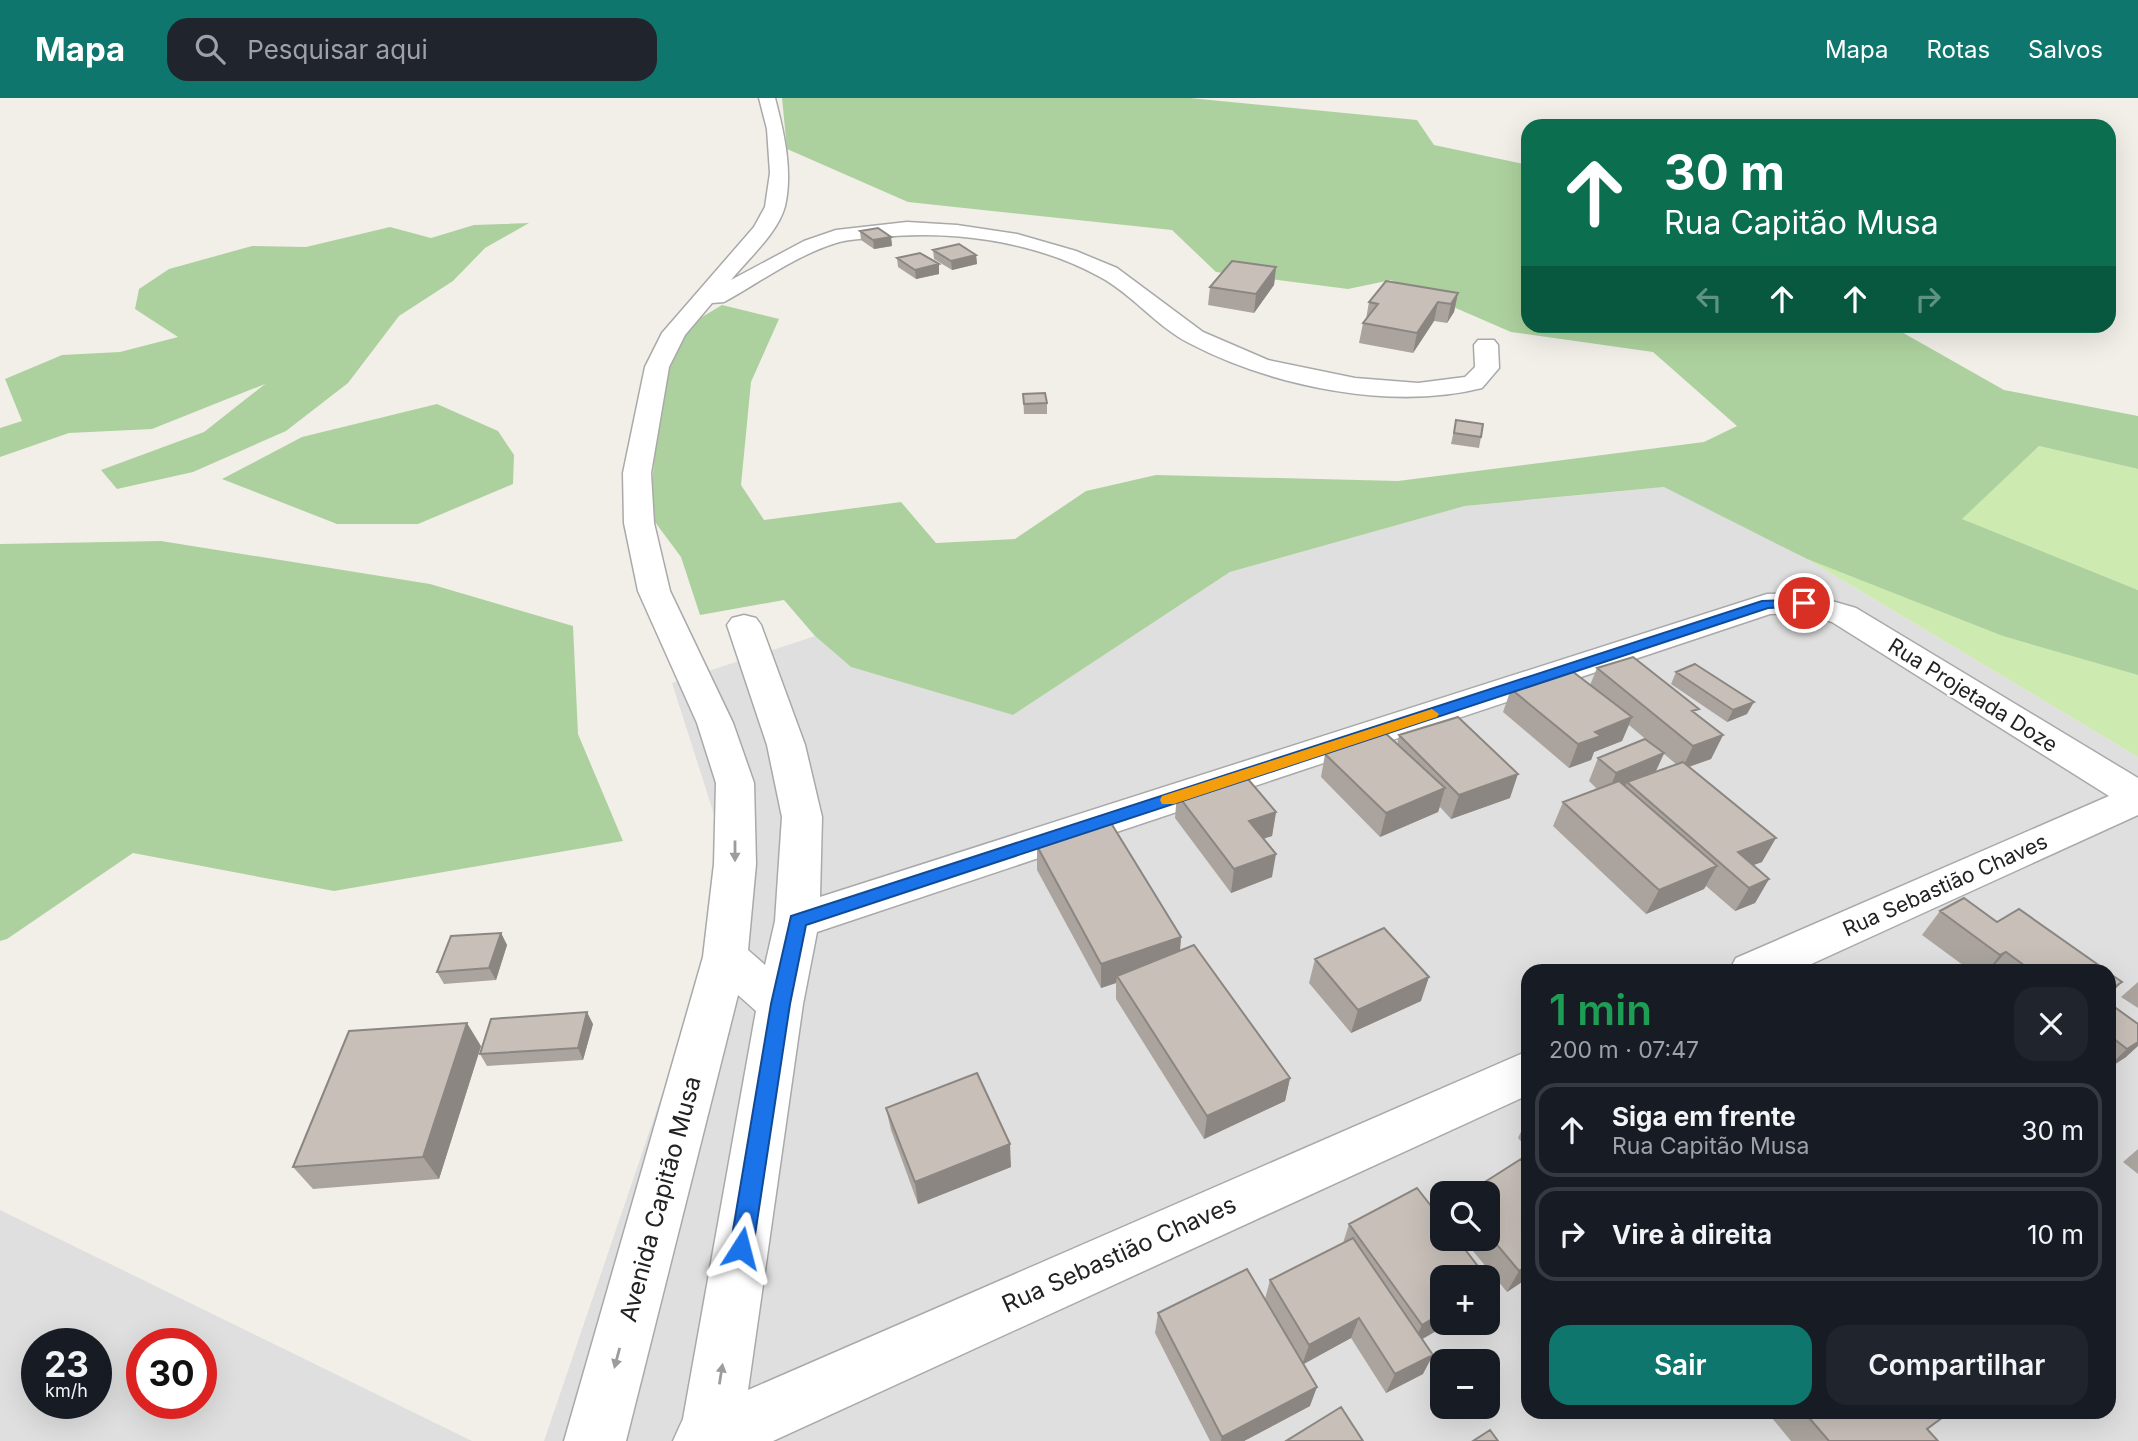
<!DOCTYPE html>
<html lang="pt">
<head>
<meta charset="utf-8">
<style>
	:root { --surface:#171b24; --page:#20242c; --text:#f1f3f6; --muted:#9ea1a6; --line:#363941; --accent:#0f766e }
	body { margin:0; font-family:Inter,sans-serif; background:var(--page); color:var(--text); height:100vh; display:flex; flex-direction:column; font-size:26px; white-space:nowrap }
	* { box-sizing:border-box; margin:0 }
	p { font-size:23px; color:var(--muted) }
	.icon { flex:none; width:38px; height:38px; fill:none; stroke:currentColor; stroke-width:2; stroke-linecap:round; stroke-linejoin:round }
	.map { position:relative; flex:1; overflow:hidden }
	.details { position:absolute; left:1521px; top:866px; width:595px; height:455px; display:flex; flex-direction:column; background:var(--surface); border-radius:21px; box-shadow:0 7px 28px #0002 }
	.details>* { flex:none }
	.top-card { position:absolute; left:1521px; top:21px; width:595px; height:214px; border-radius:21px; box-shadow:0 7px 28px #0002; background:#0b6e4f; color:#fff; overflow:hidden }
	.controls { position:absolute; left:1430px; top:1083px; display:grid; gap:14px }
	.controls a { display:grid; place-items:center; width:70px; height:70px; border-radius:14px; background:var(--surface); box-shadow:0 7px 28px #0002; font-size:35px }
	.speed { position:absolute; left:21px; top:1230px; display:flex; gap:14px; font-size:35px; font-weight:700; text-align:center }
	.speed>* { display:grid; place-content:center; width:91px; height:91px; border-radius:50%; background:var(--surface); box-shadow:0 7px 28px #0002; line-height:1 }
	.speed small { font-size:18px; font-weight:400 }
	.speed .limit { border:10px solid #d22; background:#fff; color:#111 }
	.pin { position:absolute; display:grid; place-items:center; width:60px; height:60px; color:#fff; margin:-30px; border:4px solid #fff; border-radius:50%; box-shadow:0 2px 7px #0007 }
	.me { position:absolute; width:77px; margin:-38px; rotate:9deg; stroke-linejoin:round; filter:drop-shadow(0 0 5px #0008) }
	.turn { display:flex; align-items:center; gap:24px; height:147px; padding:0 28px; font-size:32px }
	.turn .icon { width:91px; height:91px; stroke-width:2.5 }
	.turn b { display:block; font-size:49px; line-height:60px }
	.lanes { display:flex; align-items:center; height:66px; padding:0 28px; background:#0003; justify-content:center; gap:35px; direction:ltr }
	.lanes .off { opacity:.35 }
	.round { display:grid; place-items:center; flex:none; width:74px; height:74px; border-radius:21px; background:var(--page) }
	.headline { display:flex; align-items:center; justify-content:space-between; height:119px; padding:0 28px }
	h1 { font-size:42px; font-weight:600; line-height:52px; color:#1e9e55 }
	.action { display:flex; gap:14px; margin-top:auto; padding:14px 28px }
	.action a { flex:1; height:80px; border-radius:21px; background:var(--accent); color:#fff; font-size:28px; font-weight:600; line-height:80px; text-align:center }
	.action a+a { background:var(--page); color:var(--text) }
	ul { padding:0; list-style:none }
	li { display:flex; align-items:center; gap:21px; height:94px; margin:0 14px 10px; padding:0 14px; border:4px solid var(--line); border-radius:21px }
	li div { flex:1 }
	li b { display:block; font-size:26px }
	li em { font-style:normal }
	header { display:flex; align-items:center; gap:42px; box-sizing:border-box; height:98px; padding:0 35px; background:var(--accent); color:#fff }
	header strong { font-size:33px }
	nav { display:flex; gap:38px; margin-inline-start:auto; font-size:24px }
	.search { width:490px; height:63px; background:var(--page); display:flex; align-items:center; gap:18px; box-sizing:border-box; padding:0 24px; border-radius:21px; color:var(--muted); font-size:26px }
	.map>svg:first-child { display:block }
	.residential { fill:#e0dfdf; fill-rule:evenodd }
	.grass { fill:#cdebb0 }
	.forest { fill:#add19e }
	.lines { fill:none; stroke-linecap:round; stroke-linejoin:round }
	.street-casing { stroke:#a9a9a9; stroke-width:3 }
	.street { fill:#fff; fill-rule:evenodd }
	.wall { fill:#aba49e; fill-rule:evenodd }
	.shaded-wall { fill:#8b8681 }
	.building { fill:#c7bfb8; stroke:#8b8681; stroke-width:2 }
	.oneway { fill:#9c9c9c }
	.route { fill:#1a73e8; stroke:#114b97; stroke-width:2 }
	.slow { fill:#f59e0b }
	.labels { text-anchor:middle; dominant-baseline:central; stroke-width:5; stroke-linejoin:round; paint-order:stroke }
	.street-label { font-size:21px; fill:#222; stroke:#fff }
	.near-street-label { font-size:24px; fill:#222; stroke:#fff }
</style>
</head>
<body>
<header>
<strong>Mapa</strong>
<div class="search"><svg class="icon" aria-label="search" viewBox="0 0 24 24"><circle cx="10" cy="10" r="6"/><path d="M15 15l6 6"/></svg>Pesquisar aqui</div>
<nav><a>Mapa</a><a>Rotas</a><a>Salvos</a></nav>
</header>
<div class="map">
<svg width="2138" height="1343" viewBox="0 0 2138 1343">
	<rect width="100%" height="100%" fill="#f2efe9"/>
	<path class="residential" d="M1665 389 1807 461 2138 659V1343H544L701 882 718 729 672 585 815 538 851 569 1013 617 1230 474 1465 408ZM1528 873H2109V1314H1528ZM1442 1096H1488V1141H1442ZM1442 1180H1488V1225H1442ZM1442 1264H1488V1309H1442Z
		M0 1112 472 1343H0ZM37 1246H96V1306H37ZM142 1246H201V1306H142Z"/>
	<path class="grass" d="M2039 348 2138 371V492L1961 421Z
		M1807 461 2003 537 2138 577V659Z"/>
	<path class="forest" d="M782 0H1190L1417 22 1434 47 1528 67V228H1891L2004 292 2138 318V371L2039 348 1962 421 2138 492V577L2003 538 1807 461 1664 389 1465 408 1230 474 1013 617 851 569 815 538 784 502 700 517 681 459 649 416 662 282 682 231 722 207 779 221 751 284 741 387 764 422 901 404 936 445 1015 441 1086 393 1156 377 1398 383 1704 344 1737 328 1653 254 1511 234 1391 182 1348 191 1216 174 1172 132 908 104 787 51Z
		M529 125 485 150 453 183 399 218 348 285 286 333 193 374 117 391 101 372 204 334 265 286 152 331 69 335 0 359V330L22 323 5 281 62 257 120 254 178 239 135 211 139 191 169 171 252 148 306 149 390 129 431 140 474 127Z
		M437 306 498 333 514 357 513 386 418 426H337L222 381 302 339Z
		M161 443 430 486 573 528 578 636 623 743 334 793 133 755 7 841 0 843V446Z"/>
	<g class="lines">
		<g class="street-casing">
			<path id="street" d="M759 0H775C784 34 793 73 785 108 778 135 748 161 731 182L804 143 836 132 907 124 957 127 1017 136 1076 153 1117 170 1203 234 1268 262 1355 280 1418 285 1465 279 1475 269 1474 247 1478 242H1494L1498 247 1499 270 1482 290C1391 313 1271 288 1189 245 1156 228 1132 196 1100 179 1033 142 948 131 873 140 861 141 848 141 836 145 797 157 760 184 724 204L712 205 685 237 669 269 651 375 654 425 670 493 733 625 754 685 756 766 748 852 765 867 775 823 782 719 767 647 727 527 732 520 744 517 756 520 761 527 805 647 822 719 820 799 1767 496 1804 495 1856 510 2138 680V717L1796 873H1729L1736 860 2109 698 1832 524 1802 515 1770 516 817 834 803 906 748 1292 1528 953V997L773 1343H673L683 1321 756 913 738 897 626 1343H564L703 859 714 766 716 685 697 625 638 493 624 425 623 375 645 269 662 235 754 129 765 109 770 75 767 31Z"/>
		</g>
		<use href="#street" class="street"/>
	</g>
	<path class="wall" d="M860 133 891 139 892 148 874 151 861 142Z
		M933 152 976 157 977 166 952 172 934 161Z
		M897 160 939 176 916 181 898 169Z
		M1276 169 1274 187 1254 215 1208 207 1210 189Z
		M1458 195 1454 214 1447 225 1434 223 1413 255 1359 245 1363 225 1366 221 1369 204Z
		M1023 296 1047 305V316H1024Z
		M1456 322 1481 339 1479 350 1451 346Z
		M1597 570 1697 616 1723 637 1711 661 1689 669 1762 764 1753 767 1769 781 1755 805 1735 813 1706 788 1704 791 1646 816 1553 728 1563 704 1597 691 1589 683 1598 660 1649 644 1629 627 1622 643 1594 654 1591 662 1569 670 1503 614 1511 591 1590 587ZM1664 656 1676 666 1656 673Z
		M1676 574 1747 616 1727 624 1671 586Z
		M1399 637 1510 700 1451 721 1440 709 1438 714 1380 739 1321 679 1325 656 1397 647Z
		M1177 696 1276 714 1272 738 1263 740 1272 779 1231 795 1175 720Z
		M1037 748 1181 839 1180 853 1290 980 1285 1003 1204 1041 1116 901V885L1101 890 1037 772Z
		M1940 813 1997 824 2107 873H1971L1922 837Z
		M501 835 507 847 496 882 444 886 437 874Z
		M1315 861 1421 903 1351 935 1309 885Z
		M2138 884V910L2121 899Z
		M2109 905 2138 926 2126 959 2109 970Z
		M593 926 583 962 487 968 480 956Z
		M481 948 439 1081 313 1091 293 1069Z
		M886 1010 1011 1069 918 1106 891 1032Z
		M1528 1019V1051L1518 1040Z
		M2138 1051V1076L2123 1064Z
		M1528 1069V1180L1507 1194 1463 1141H1488V1096Z
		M1349 1126 1442 1225H1450L1422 1241 1423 1276 1386 1295 1351 1240 1303 1266 1310 1308 1244 1343H1210L1155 1235 1158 1215 1265 1201 1270 1182 1343 1145Z
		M1767 1314H1950L1927 1331 1938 1343H1791Z"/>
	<path class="shaded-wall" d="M891 139 892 148 874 151 873 142Z
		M976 157 977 166 952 172 951 163Z
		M939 166V176L916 181 915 172Z
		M1276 169 1274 187 1254 215 1256 196Z
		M1458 195 1454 214 1447 225 1451 206Z
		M1438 204 1434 223 1413 255 1417 235Z
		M1754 604 1747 616 1727 624 1733 612Z
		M1632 619 1622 643 1594 654 1591 662 1569 670 1578 646 1595 634Z
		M1723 637 1711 661 1682 671 1693 648Z
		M1664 655 1653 679 1627 684 1624 691 1606 699 1616 675Z
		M1518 676 1510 700 1451 721 1459 697Z
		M1445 690 1438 714 1380 739 1386 715Z
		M1276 714 1272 738 1245 747 1249 723Z
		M1776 740 1762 764 1732 775 1738 754Z
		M1276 756 1272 779 1231 795 1234 771Z
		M1717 768 1704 791 1646 816 1659 792Z
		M1769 781 1755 805 1735 813 1749 790Z
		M501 835 507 847 496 882 489 870Z
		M1181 839 1179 863 1117 878 1116 885 1101 890V866Z
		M2006 854 1989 873H1987L2000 857Z
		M1429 879 1421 903 1351 935 1358 912Z
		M2122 884 2109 898V892Z
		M587 914 593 926 583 962 578 950Z
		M467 925 481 948 439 1081 423 1059Z
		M2138 944V948L2126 959 2109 970V968L2127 951Z
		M1290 980 1285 1003 1204 1041 1207 1018Z
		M1010 1046 1011 1069 918 1106 915 1084Z
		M1528 1167V1180L1507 1194 1519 1173Z
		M1442 1215V1225H1450L1412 1247 1422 1227Z
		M1359 1220 1351 1240 1302 1267 1309 1247Z
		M1433 1257 1423 1276 1386 1295 1395 1276Z
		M1317 1289 1310 1308 1244 1343H1221L1222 1339Z"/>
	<path class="building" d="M878 130 891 139 873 142 860 133Z
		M959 146 976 157 951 163 933 152Z
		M920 155 939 166 915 172 897 160Z
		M1232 163 1276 169 1256 196 1210 189Z
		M1386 183 1458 195 1451 206 1438 204 1417 235 1363 225 1378 206 1369 204Z
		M1045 295 1047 305 1024 306 1023 296Z
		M1456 322 1483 326 1481 339 1454 335Z
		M1633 559 1699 611 1692 613 1723 637 1693 648 1597 570Z
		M1695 566 1754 604 1733 612 1676 574Z
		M1568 570 1632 619 1595 634 1601 638 1578 646 1511 591Z
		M1458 619 1518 676 1459 697 1399 637Z
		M1383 633 1445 690 1386 715 1325 656Z
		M1645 641 1664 655 1616 675 1598 660Z
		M1683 664 1776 740 1738 754 1769 781 1749 790 1627 684Z
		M1242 674 1276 714 1249 723 1276 756 1234 771 1177 696Z
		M1619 683 1717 768 1659 792 1563 704Z
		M1111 725 1181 839 1101 866 1037 748Z
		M1964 800 1997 824 2019 811 2107 873H2032L2006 854 2000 857 1940 813Z
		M1384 830 1429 879 1358 912 1315 861Z
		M501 835 489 870 437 874 451 838Z
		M1194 847 1290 980 1207 1018 1117 878Z
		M2109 875 2122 884 2109 892Z
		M2109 905 2138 926V944L2127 951 2109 937Z
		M587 914 578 950 480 956 491 921Z
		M467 925 423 1059 293 1069 349 933Z
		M977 975 1010 1046 915 1084 886 1010Z
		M1521 1061 1528 1069V1167L1519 1173 1488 1136V1096H1466Z
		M1417 1090 1442 1122V1141H1457L1487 1180H1442V1215L1422 1227 1349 1126Z
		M1353 1140 1433 1257 1395 1276 1359 1220 1309 1247 1270 1182Z
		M1247 1171 1317 1289 1222 1339 1158 1215Z
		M1488 1180 1493 1186 1488 1189Z
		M1341 1309 1363 1343H1286Z
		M1804 1314H1950L1927 1331 1938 1343H1829Z
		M1490 1332 1498 1343H1473Z"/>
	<defs><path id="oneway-solid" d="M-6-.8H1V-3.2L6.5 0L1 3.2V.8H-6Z" transform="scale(1.75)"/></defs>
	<g class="oneway">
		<use href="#oneway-solid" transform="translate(735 753) rotate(90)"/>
		<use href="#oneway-solid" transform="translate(617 1260) rotate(105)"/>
		<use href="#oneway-solid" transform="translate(721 1276) rotate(-81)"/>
	</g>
	<path class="route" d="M1804 501 1811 505 1809 508 1768 510 806 827 790 906 753 1150 750 1158 741 1161 733 1158 730 1150 771 906 791 818 1762 503Z"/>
	<path class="slow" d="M1432 611 1439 616 1437 619 1174 706H1162L1160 702 1162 698Z"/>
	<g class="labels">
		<g class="street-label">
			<text transform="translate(1973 597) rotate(32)">Rua Projetada Doze</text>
			<text transform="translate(1945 787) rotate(-24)">Rua Sebastião Chaves</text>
		</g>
		<g class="near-street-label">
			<text transform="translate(660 1101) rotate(-75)">Avenida Capitão Musa</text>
			<text transform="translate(1119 1156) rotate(-24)">Rua Sebastião Chaves</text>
		</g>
	</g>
</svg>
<div class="controls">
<a><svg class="icon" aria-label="search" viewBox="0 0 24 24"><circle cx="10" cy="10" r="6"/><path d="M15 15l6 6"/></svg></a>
<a>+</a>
<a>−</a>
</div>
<div class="speed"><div>23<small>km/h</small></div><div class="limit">30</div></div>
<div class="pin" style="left:1804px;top:505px;background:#d93025"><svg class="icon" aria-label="arrive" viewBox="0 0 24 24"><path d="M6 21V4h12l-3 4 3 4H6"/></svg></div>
<svg class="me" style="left:741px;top:1150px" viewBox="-20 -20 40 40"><path d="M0-17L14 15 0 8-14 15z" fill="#1a73e8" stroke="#fff" stroke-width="4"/></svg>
<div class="top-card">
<div class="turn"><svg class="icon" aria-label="ahead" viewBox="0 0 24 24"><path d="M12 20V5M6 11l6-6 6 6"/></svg><div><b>30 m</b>Rua Capitão Musa</div></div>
<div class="lanes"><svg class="icon off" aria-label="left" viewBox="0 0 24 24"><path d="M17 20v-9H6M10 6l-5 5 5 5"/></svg><svg class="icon" aria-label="ahead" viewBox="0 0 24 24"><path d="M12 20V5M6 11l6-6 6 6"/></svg><svg class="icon" aria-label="ahead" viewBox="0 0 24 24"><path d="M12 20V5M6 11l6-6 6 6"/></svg><svg class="icon off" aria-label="right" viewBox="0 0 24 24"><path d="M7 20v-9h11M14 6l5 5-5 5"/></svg></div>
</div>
<section class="details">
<div class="headline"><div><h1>1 min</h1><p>200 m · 07:47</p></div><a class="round"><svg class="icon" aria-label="close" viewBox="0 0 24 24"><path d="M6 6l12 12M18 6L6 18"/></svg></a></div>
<ul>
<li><svg class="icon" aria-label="ahead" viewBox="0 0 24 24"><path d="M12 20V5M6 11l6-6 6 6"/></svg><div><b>Siga em frente</b><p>Rua Capitão Musa</p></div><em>30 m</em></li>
<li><svg class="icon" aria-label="right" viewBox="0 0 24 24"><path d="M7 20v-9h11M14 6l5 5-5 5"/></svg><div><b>Vire à direita</b></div><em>10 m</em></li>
</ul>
<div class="action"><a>Sair</a><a>Compartilhar</a></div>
</section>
</div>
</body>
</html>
